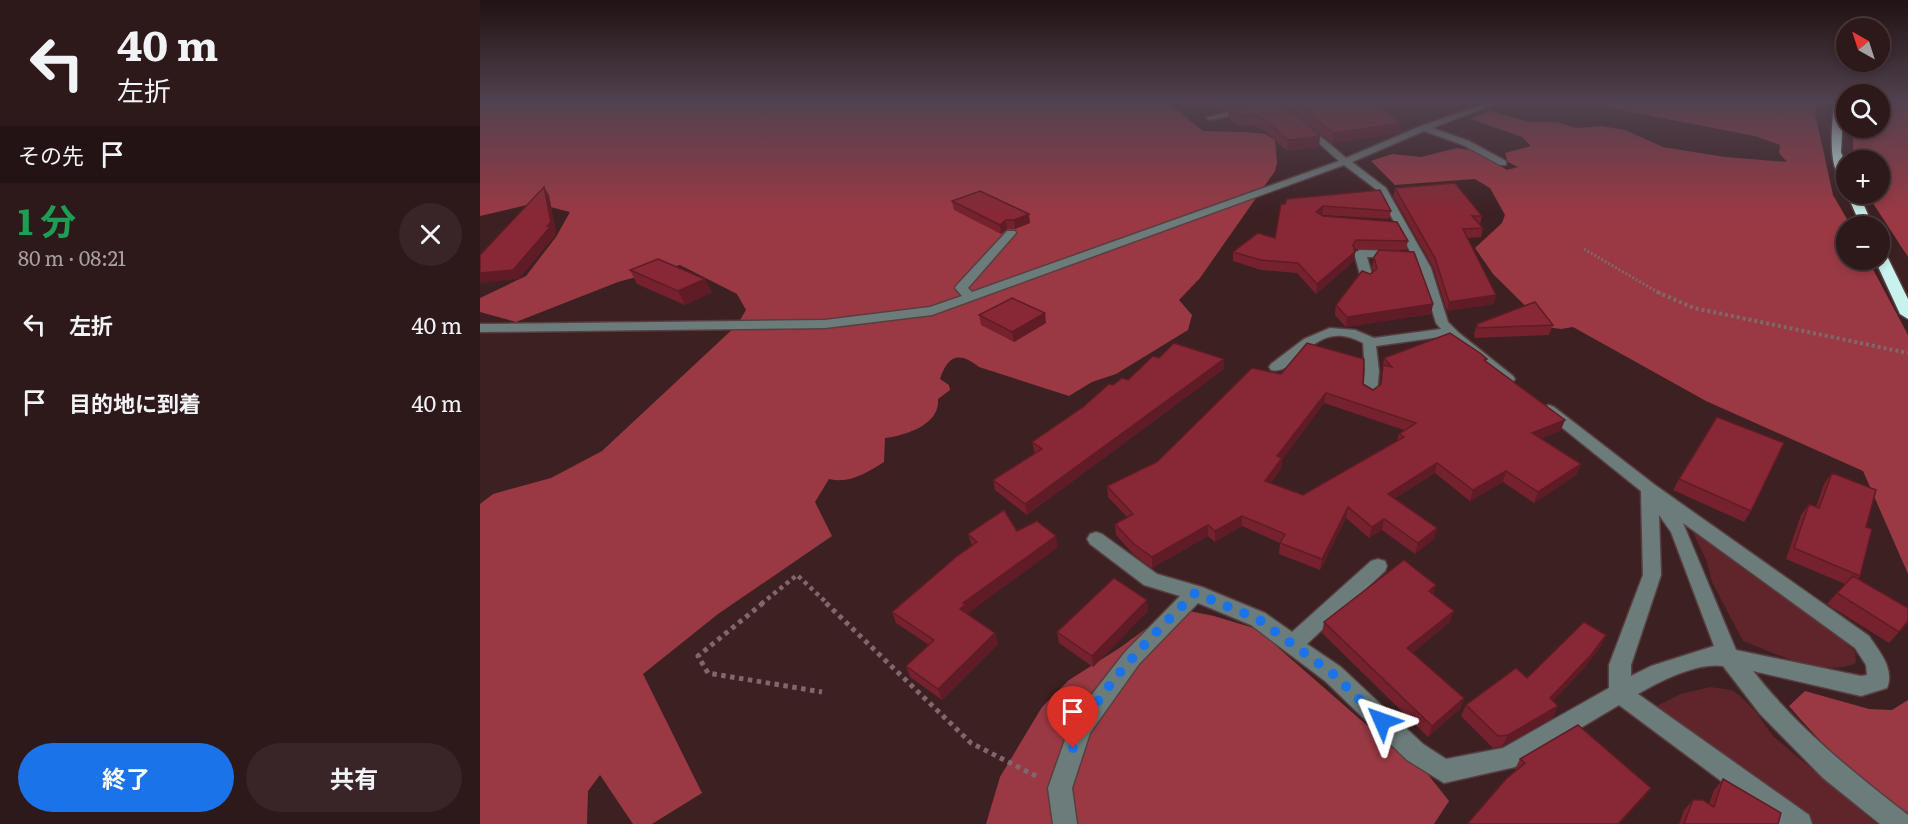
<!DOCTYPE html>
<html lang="ja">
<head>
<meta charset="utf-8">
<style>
	:root { --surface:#2d181a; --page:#392527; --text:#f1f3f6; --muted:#a7a0a2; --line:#483739; --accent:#1a73e8 }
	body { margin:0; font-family:Literata,"Noto Sans JP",serif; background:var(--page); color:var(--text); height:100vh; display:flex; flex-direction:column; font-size:22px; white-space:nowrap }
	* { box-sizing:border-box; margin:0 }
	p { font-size:20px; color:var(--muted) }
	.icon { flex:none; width:33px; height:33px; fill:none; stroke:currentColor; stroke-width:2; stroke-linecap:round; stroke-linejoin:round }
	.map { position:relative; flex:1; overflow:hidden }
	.sheet { display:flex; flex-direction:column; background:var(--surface); width:480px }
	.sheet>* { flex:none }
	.hud { background:#2d181a; color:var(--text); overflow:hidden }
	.needle { width:39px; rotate:321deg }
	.tools { position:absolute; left:1356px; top:18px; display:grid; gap:12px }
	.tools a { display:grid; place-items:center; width:54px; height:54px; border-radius:50%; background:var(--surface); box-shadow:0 3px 9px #0003,0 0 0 2px var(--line); font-size:30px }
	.pin { position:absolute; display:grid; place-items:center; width:51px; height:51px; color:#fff; margin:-62px -26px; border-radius:50% 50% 50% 0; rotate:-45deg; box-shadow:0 0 6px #0007 }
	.pin .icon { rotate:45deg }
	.me { position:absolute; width:66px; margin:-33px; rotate:313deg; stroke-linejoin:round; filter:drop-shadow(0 0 4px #0008) }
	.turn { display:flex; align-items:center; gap:21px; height:126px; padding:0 18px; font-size:27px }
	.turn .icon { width:78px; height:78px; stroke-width:2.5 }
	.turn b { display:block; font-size:42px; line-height:51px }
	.then { display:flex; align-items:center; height:57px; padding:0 18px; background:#0003; gap:12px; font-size:22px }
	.round { display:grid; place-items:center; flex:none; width:63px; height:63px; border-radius:32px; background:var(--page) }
	.headline { display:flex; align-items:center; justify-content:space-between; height:102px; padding:0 18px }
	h1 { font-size:36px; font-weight:700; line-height:45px; color:#1e9e55 }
	.action { display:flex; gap:12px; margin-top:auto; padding:12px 18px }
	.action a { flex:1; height:69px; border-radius:36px; background:var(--accent); color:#fff; font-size:24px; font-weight:700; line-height:69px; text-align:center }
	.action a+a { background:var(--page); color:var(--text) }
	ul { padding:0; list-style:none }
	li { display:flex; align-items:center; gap:18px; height:78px; padding:0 18px }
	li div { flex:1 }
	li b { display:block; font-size:22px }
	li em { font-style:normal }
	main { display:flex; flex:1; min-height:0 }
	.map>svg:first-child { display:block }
	.green { fill:#5f252b }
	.forest { fill:#9a3944 }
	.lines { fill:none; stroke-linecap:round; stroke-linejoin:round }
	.minor-casing { stroke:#593e40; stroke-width:3 }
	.highway-casing { stroke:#593e40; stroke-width:3 }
	.path-far3 { stroke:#806769; stroke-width:3; stroke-dasharray:2 2; stroke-linecap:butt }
	.path-far2 { stroke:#806769; stroke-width:4; stroke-dasharray:3 3; stroke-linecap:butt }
	.path-far1 { stroke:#806769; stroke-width:4.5; stroke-dasharray:4 4; stroke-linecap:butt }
	.path { stroke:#806769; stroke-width:5; stroke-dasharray:4.5 4.5; stroke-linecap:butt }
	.minor { fill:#6c7c7a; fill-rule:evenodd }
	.highway { fill:#c7f2ed; fill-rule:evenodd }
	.wall { fill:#75222e; fill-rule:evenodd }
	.shaded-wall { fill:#5f1c26 }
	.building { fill:#882836; stroke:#5f1c26; stroke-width:1.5; fill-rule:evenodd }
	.route { stroke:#1a73e8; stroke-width:10; stroke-dasharray:0 18 }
</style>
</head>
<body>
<main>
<section class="sheet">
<div class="hud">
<div class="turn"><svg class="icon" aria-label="left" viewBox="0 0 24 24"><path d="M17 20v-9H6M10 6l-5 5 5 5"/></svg><div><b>40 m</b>左折</div></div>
<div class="then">その先<svg class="icon" aria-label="arrive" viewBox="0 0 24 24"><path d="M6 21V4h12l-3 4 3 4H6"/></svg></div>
</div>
<div class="headline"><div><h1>1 分</h1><p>80 m · 08:21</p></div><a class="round"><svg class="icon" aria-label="close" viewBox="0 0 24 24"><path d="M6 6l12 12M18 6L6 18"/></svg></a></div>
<ul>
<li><svg class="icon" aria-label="left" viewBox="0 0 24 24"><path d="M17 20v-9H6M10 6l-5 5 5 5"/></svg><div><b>左折</b></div><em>40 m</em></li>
<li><svg class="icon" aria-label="arrive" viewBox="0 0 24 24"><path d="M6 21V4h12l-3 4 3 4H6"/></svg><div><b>目的地に到着</b></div><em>40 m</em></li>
</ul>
<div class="action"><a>終了</a><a>共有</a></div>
</section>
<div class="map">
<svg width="1428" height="824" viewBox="0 0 1428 824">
	<rect width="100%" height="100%" fill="#3c2022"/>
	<path class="green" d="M1210 526 1353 629 1375 652 1376 663C1343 678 1294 653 1263 641L1232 582 1227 562Z
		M1230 687 1252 690 1259 695 1275 711 1293 736 1397 824H1330L1177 706 1201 694Z"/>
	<path class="forest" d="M0 100H685L723 131 766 132 785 134 795 140 797 163 795 171 720 278 699 300 712 315 708 330 636 374 612 382 589 396 499 367C480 352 468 354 460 379L469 385 470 390 458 399C460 425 426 435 405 438L404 462C386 473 370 484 349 479L335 502 352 536 238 614 163 674 222 793 172 824H153L120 775 108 791 107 824H0V504L13 494 71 478 122 451 257 325 266 310 257 294 200 265 138 282 36 322 0 312V298L46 276 76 237 90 212 55 203 0 216Z
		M1100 100H1337L1335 113 1353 195 1371 226H1366V260H1388L1428 335V574L1383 471 1226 401 1093 327 1081 329 1067 327 1013 274 995 248 1022 223 1025 215 1010 188 995 179 915 185 891 161 912 154 941 157 977 148 996 151 1027 170 1038 167 1028 162 1025 153 1051 146 1042 137 991 119 1009 111 1050 122H1076L1097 128 1121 126 1145 130 1183 147 1245 157 1307 162 1299 153 1300 145 1275 136 1150 112Z
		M1400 100H1428V257L1387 194H1400V160H1376L1373 150V128H1400Z
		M694 608 734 616 777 629 913 748 942 767 969 801 954 824H506L520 777 562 707 589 680 641 647Z
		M1325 691 1389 709 1412 710 1428 700V813C1383 785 1343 746 1309 706Z"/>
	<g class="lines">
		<g class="minor-casing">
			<path id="minor" d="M790 100H798L866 158 941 126 1016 100H1026L952 128 989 141 1026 161V165H1020L983 145 944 131 872 162 906 188 951 268 968 322 979 333 1033 376 1035 379 1033 382H1023L967 336 896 346 899 371 897 394 890 398 883 394 885 371 883 343C833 315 818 377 791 370L789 367 791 364 824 339 850 328 875 330 894 338 961 329 956 323 939 268 897 190 864 165 452 315 345 328 0 332V324L345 320 450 307 482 296 475 288 477 285 527 231H535L536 233 488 288 492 292 859 161Z
				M768 107 772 109 771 111 730 120 726 118Z
				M880 250 917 251 923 254 917 257H887L893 278 887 282 881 278 874 253Z
				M1069 405 1074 407 1175 485 1389 636C1399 651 1415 669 1407 688L1381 696 1273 671C1319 729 1370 770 1428 815V824H1400L1343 778 1280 714 1243 666C1218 662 1180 681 1158 694L1329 815 1332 824H1299L1139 705 1035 767 964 783 927 760 845 681 771 625 718 603 659 664 610 733 592 788 597 824H573L568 788 592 720 645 652 700 596 664 585 610 544 607 539 610 534 616 532 622 534 677 574 722 587 785 613 812 632 891 561 898 559 905 561 907 566 905 571 827 644 861 667 943 744 966 759 1023 748 1129 688V665L1163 575 1161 491 1064 413 1062 410 1064 407ZM1179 515 1191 532 1234 646 1171 666 1151 676V665L1181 575ZM1203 523 1375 648 1386 665 1387 675 1381 676 1256 650Z"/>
		</g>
		<g class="highway-casing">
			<path id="highway" d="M1354 100H1364L1361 152 1366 165V181C1345 174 1353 118 1354 100Z
				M1367 194H1379L1393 226H1381Z
				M1400 252 1407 256 1428 299V319L1420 314 1395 260H1400Z"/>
		</g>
		<path class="path-far3" d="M1104 249 1181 294"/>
		<path class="path-far2" d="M1177 292 1214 308 1428 353"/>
		<path class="path-far1" d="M281 604 317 575 348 604"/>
		<path class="path" d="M283 603 218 656 228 673 342 692
			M346 603 491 743 558 777"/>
		<use href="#minor" class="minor"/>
		<use href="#highway" class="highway"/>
	</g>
	<path class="wall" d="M723 100H790V102L839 147 807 151 785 131 774 125 759 126 748 118V110L740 112Z
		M801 100H892L921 123 920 133 852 143Z
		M915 188 1002 216 1000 225 1003 228 1001 237 987 238 1016 295 1013 304 967 311 953 267 913 196Z
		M807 199 911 211 909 219 842 215 841 216 928 241 926 250 875 249 874 261 836 294 817 273 781 270 753 261V252L795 238Z
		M472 201 550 223 535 229H527L521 234 474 210Z
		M894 257 953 304 951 314 866 327 855 315 856 305 893 272 892 267Z
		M150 270 232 292 205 305 157 284Z
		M499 315 566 323 534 342 501 325Z
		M997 324 1073 325 1069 335 995 338 994 334Z
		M679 358 744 359V369L547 515 515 490 513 480 555 454 552 442 603 407 633 385 648 380Z
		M904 358 1007 359 1006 361 1081 430 1060 439 1101 464 1096 475 1054 503 1023 482 990 501 955 473 915 498 957 528 954 539 935 554 902 530 889 538 866 518 840 570 799 554 800 543 762 526 735 542 728 536 672 568 654 555 636 535 635 524 647 517 628 497 627 486 677 462 801 374 883 384 893 390 900 385ZM844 403 924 430 919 434 917 441 823 495 791 483 801 469 802 460Z
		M1352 473 1386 527 1380 576 1378 579 1419 632 1409 643 1347 604 1365 584 1306 559 1321 515 1329 504 1336 507 1344 484Z
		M1199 479 1271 511 1264 522 1193 490Z
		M537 531 578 547 488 613 489 615 515 633 518 644 462 700 430 677 426 666 449 645 416 623 412 612 492 546 488 534Z
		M956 585 953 595 970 622 932 653 984 698 980 709 948 737 842 633 844 622Z
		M667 600 668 611 613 667 579 643 577 632Z
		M1126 635 1120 647 1105 667 1073 701 1078 706 1072 718 1022 746 1013 748 981 716 986 705 1047 678Z
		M1040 759 1171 788 1163 799 1036 771 1035 769Z
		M1243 779 1298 824H1199L1204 810 1213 800 1229 804 1234 790Z"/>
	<path class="shaded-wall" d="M753 100H773L772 104 748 108V110L740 112V103Z
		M921 123 920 133 852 143 853 133Z
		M840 136 839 147 807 151 808 140Z
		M64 187 69 195 76 231 75 232 76 235 39 279 0 283V273Z
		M843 206 842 215 835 221 836 212Z
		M549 214 550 223 535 229 534 220Z
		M526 220 527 229 521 234 520 225Z
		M875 252 874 261 836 294 837 284Z
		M225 279 232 292 205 305 198 291Z
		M1016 295 1013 304 967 311 969 302Z
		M953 304 951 314 866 327 867 317Z
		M565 313 566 323 534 342 532 332Z
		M744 359V369L547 515 545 504Z
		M846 393 844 403 802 460 801 469 784 492 785 481 797 456Z
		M1085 420 1081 430 1048 444 1052 433Z
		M957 463 955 473 905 504 908 494Z
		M1101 464 1096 475 1054 503 1058 492Z
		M1026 471 1023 482 990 501 993 490Z
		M868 507 866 518 840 570 842 559Z
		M762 516V526L735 542V531Z
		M904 519 902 530 889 538 892 527Z
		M728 525V536L672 568V557Z
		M957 528 954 539 935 554 938 543Z
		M576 536 578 547 488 613 489 615 480 609 483 603Z
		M956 585 953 596 949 591Z
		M667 600 668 611 613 667 612 656Z
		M974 611 970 622 924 659 927 648Z
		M515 633 518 644 462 700 458 689Z
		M1126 635 1120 647 1105 667 1064 710 1070 698Z
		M984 698 980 709 948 737 952 726Z
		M1078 706 1072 718 1022 746 1028 735Z
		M1171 788 1163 799 1139 824H1138Z"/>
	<path class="building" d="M736 100H753L740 103Z
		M813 100H892L921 123 853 133Z
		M800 101 840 136 808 140 785 120 775 115 760 116 748 108 774 102Z
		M975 183 1002 216H992L1003 228 983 229 1016 295 969 302 955 258 915 188Z
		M64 187 71 222 67 226H71L33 270 0 273V255Z
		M900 190 911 211 843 206 836 212 843 216 917 222 928 241 876 240 873 245 875 252 837 284 818 263 781 260 753 252 778 233 795 238 801 204H805L807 199Z
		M500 191 549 214 534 220H526L520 225 472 201Z
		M899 250 934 252 953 304 867 317 856 305 882 271 890 274 897 269 894 257Z
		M178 259 225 279 198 291 150 270Z
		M532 298 565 313 532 332 499 315Z
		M1055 302 1073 325 998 328 997 324Z
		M970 333 1000 353 1007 359 1004 360 1085 420 1052 433 1101 464 1058 492 1026 471 993 490 957 463 908 494 957 528 938 543 904 519 892 527 868 507 842 559 800 543 805 534 762 516 735 531 728 525 672 557 654 544 635 524 653 514 627 486 677 462 772 368 801 374 827 343 884 359 883 384 893 390 901 384 903 365 912 367 904 358ZM846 393 936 423 919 434 924 437 823 495 785 481 802 458 797 456Z
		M694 343 744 359 545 504 513 480 562 449 552 442 603 407 629 384 633 385 642 378 648 380 673 356 679 358Z
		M1237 417 1304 443 1271 511 1199 479Z
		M1352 473 1396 490 1386 527 1392 529 1380 576 1314 548 1329 504 1339 508Z
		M524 510 537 531 557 521 576 536 483 603 486 604 480 609 515 633 458 689 426 666 454 640 412 612 476 557 497 542 488 534Z
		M924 560 956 585 949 591 974 611 927 648 984 698 952 726 844 622Z
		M1373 576 1428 608V621L1419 632 1357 593Z
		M634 578 667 600 612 656 577 632Z
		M1104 622 1126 635 1111 655 1070 698 1078 706 1028 735 1018 736 986 705 1036 668 1047 678Z
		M1098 725 1171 788 1138 824H987L1026 779 1045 763 1040 759Z
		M1243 779 1301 813 1298 824H1204L1213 800H1223L1234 807Z"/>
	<linearGradient id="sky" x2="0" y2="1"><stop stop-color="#211213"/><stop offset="0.47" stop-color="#50424f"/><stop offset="1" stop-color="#50424f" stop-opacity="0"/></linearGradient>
	<rect width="1428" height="215" fill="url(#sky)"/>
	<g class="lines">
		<path class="route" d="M593 748C611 695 675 633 715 593L778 619 853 674 902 721"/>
	</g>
</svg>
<div class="tools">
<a><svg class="needle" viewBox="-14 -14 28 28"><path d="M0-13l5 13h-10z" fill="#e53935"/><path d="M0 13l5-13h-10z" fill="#a7a0a2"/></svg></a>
<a><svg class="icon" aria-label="search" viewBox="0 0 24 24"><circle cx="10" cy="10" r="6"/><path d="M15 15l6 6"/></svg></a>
<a>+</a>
<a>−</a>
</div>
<div class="pin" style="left:593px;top:748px;background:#d93025"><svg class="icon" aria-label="arrive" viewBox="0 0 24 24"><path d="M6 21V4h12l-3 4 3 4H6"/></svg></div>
<svg class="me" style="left:902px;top:721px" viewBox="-20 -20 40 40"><path d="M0-17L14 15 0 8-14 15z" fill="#1a73e8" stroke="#fff" stroke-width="4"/></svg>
</div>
</main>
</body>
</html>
